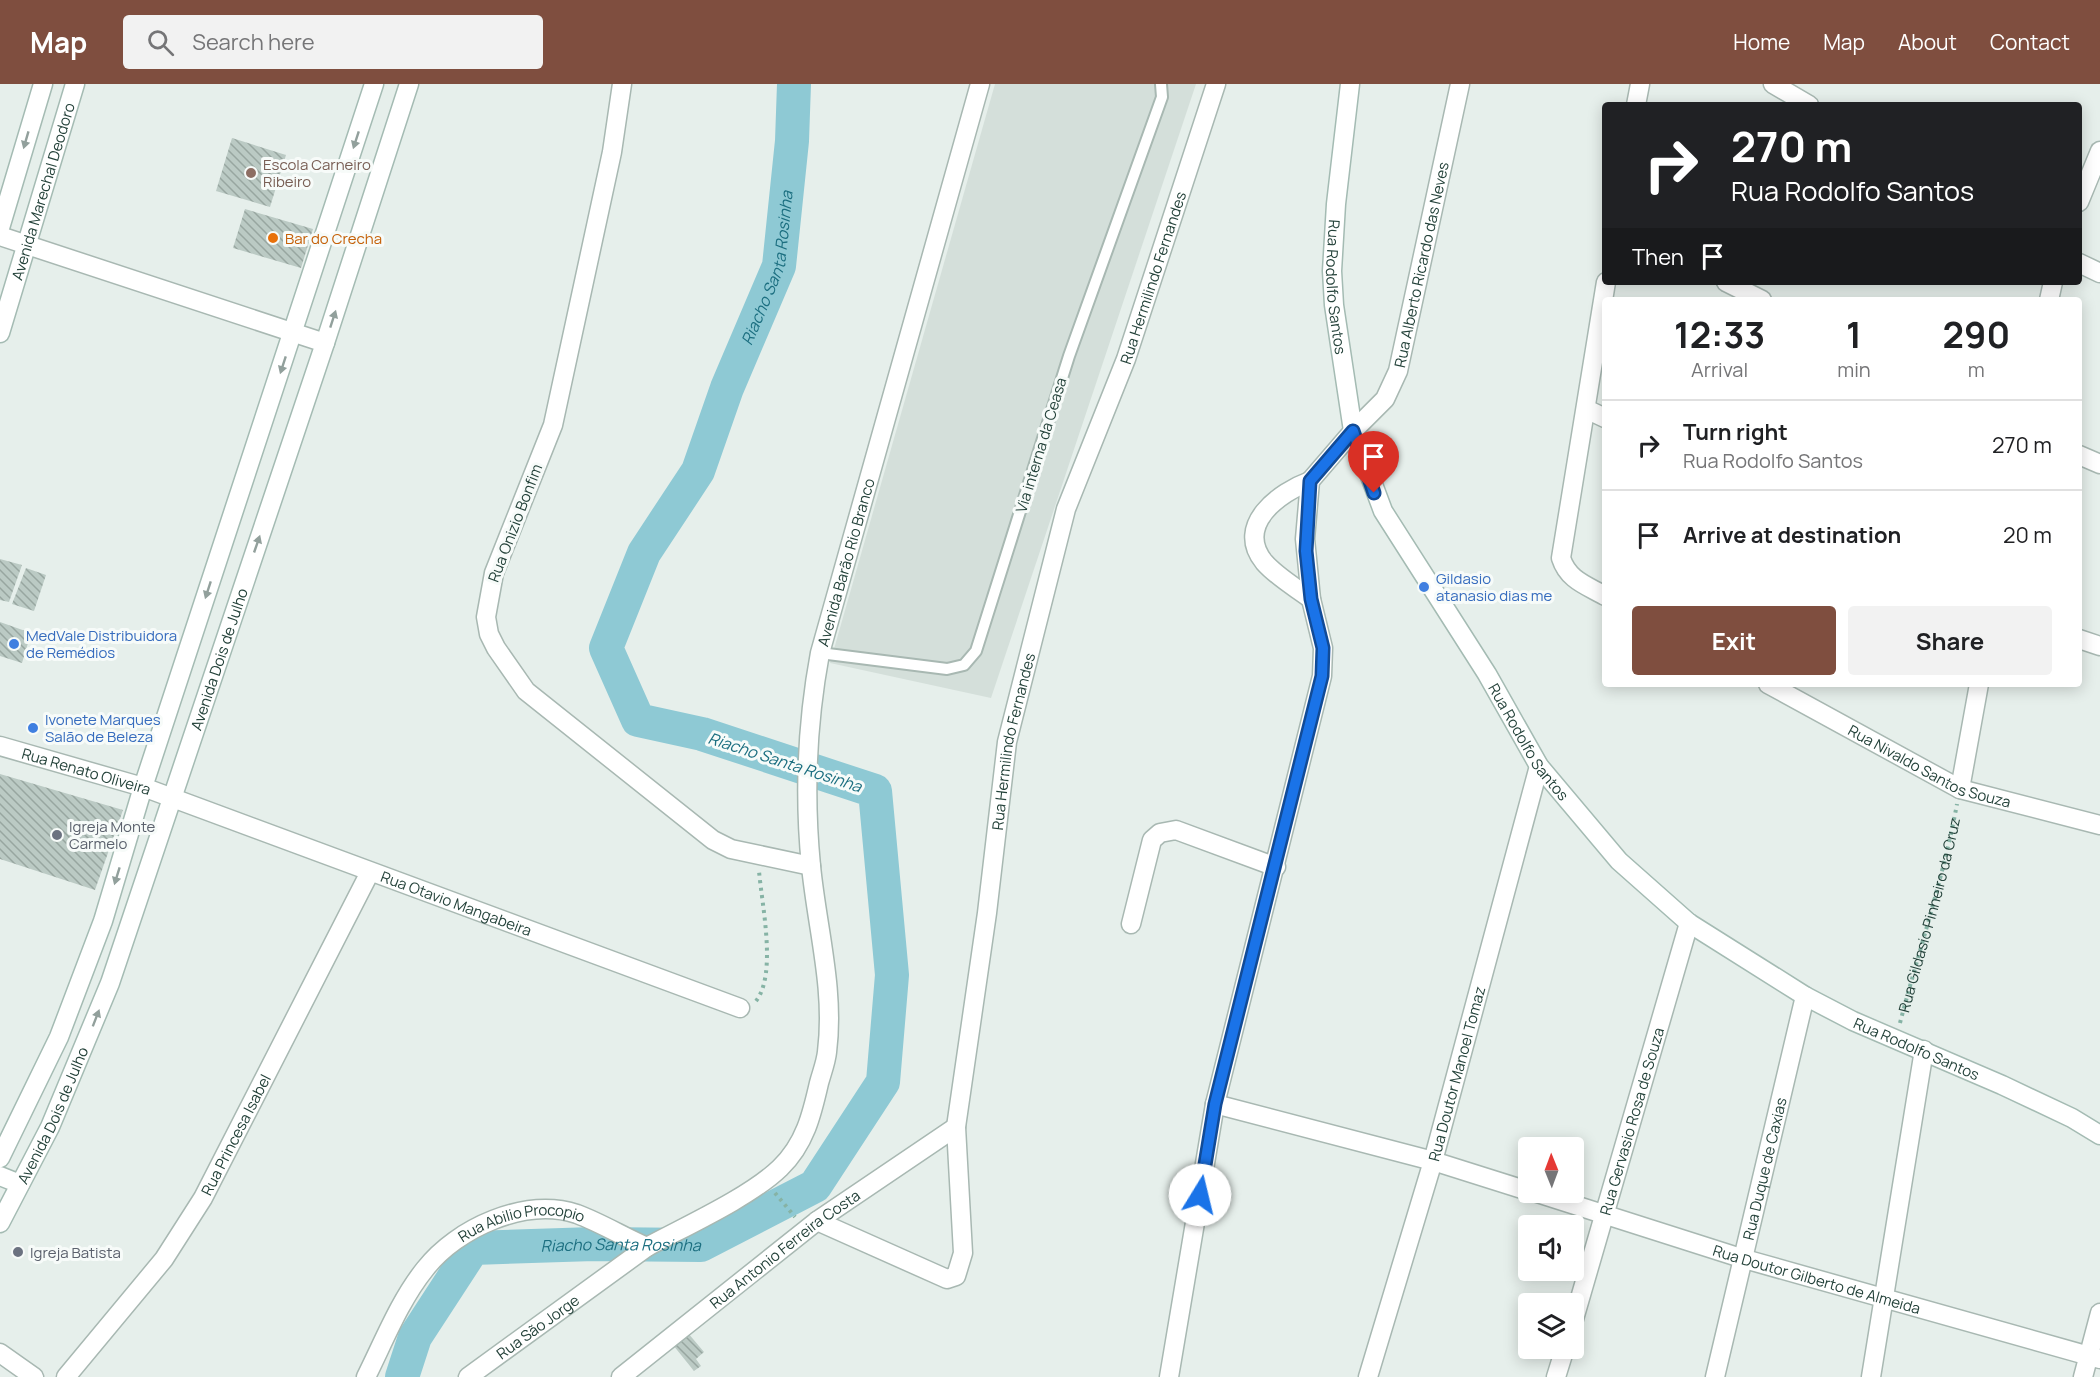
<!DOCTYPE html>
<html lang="en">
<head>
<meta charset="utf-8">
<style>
	:root { --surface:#fff; --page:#f2f2f2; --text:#202124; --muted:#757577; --line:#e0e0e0; --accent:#7f4e3f }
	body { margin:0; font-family:Manrope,sans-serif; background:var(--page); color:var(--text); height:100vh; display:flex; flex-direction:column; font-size:22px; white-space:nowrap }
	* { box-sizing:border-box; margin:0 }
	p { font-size:20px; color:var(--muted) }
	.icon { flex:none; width:33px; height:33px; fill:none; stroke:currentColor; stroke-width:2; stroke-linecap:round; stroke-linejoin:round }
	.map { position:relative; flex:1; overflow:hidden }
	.sheet { position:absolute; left:1602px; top:213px; width:480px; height:390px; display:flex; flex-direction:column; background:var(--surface); border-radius:6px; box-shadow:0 3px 15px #0003 }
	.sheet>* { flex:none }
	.guide { position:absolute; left:1602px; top:18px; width:480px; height:183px; border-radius:6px; box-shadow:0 3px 15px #0003; background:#202124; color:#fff; overflow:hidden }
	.needle { width:39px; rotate:359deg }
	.buttons { position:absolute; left:1518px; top:1053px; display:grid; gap:12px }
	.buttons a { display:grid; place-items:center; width:66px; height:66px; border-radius:6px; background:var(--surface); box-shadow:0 3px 15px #0003; font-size:30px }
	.pin { position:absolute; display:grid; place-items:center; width:51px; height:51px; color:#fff; margin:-62px -26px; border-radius:50% 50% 50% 0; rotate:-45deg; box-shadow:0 0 6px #0007 }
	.pin .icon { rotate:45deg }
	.me { position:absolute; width:66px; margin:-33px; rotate:9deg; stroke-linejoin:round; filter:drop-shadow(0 0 4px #0008) }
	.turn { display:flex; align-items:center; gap:21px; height:126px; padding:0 30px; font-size:27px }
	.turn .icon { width:78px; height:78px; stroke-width:2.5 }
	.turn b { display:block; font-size:42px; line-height:51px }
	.then { display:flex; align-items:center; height:57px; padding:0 30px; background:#0003; gap:12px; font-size:22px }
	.eta { display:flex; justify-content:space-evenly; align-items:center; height:102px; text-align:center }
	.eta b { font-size:36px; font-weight:700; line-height:42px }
	.action { display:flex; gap:12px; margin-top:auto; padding:12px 30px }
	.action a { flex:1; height:69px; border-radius:6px; background:var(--accent); color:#fff; font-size:24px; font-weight:700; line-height:69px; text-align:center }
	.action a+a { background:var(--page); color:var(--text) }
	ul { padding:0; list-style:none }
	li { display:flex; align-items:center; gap:18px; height:90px; padding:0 30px; border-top:2px solid var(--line) }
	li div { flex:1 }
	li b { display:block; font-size:22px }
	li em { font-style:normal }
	header { display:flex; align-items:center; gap:36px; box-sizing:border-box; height:84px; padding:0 30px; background:var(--accent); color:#fff }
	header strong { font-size:28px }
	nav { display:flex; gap:33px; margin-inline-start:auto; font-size:21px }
	.search { width:420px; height:54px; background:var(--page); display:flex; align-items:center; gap:15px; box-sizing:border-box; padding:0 21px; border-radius:6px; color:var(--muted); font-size:22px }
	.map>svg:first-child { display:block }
	.built { fill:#d4dfda }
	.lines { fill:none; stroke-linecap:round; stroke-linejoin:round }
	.river { stroke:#8ec9d4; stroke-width:34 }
	.building { fill:url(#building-back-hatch) }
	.lane-casing { stroke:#a8b8b2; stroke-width:14 }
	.street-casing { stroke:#a8b8b2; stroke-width:21 }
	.secondary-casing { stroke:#a4bbb3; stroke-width:21 }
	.path { stroke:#86b3a5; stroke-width:4; stroke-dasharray:3 4.5; stroke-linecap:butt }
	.lane { stroke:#fff; stroke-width:10 }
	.street { stroke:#fff; stroke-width:18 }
	.secondary { stroke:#fff; stroke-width:18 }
	.oneway { fill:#92a09c }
	.route-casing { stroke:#114b97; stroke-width:15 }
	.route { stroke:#1a73e8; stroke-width:10 }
	.education-dot { fill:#8d6e63; stroke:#f7fbf9; stroke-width:2 }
	.food-dot { fill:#e8710a; stroke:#f7fbf9; stroke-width:2 }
	.shop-dot { fill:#3f7fe0; stroke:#f7fbf9; stroke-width:2 }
	.worship-dot { fill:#6b7280; stroke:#f7fbf9; stroke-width:2 }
	.labels { text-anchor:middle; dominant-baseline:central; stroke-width:6; stroke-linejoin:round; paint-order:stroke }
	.education-label { font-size:15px; fill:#785e54; stroke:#f7fbf9; text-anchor:start }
	.street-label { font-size:15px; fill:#24423a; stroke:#f7fbf9 }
	.food-label { font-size:15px; fill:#c56008; stroke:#f7fbf9; text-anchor:start }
	.shop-label { font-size:15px; fill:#366cbe; stroke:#f7fbf9; text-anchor:start }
	.worship-label { font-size:15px; fill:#5b616d; stroke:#f7fbf9; text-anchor:start }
	.water-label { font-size:16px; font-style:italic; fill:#1c6f80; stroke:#f7fbf9 }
</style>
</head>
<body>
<header>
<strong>Map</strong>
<div class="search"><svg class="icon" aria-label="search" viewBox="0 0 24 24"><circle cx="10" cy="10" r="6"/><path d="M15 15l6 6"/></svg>Search here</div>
<nav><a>Home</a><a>Map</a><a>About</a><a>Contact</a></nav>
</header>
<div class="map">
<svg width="2100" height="1293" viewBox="0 0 2100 1293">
	<defs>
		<pattern id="building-back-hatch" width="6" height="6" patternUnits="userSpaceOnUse" patternTransform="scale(1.5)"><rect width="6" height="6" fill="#bbcac4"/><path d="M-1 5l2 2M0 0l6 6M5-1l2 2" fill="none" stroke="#98a6a0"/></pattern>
	</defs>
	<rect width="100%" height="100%" fill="#e6efeb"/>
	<path class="built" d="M995 0H1196L991 614 830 579Z"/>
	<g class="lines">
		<path class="river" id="s1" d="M402 1293 415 1253 473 1164 594 1160 701 1161 815 1102 883 998 892 891 875 707 702 650 638 636 606 564 644 469 698 387 727 304 779 182 792 57 794 0"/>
	</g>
	<path class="building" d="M232 54 286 71 270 123 216 107Z
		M245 125 313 145 301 184 233 164Z
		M0 475 22 481 9 518 0 516Z
		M26 484 46 491 34 527 12 520Z
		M0 538 31 549 22 579 0 572Z
		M0 690 123 726 95 806 0 775Z
		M688 1249 704 1268 696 1275 701 1282 694 1287 673 1261Z"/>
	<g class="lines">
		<g class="lane-casing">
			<path id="lane" d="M820 569 947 585 964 581 976 567 1069 272 1162 13 1161 0"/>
		</g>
		<g class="street-casing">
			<g id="street">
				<path d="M622 0 612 68 553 341 494 489 486 533 489 550 496 564 526 607 713 756 731 765 811 782"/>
				<path d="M1773 0 1809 21"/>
				<path d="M1636 21 1640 0"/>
				<path d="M2079 118 2100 67"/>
				<path d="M0 152 325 259"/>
				<path d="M2079 179 2100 189"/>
				<path d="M1726 198 1762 216"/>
				<path d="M2049 216 2053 198"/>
				<path d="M1586 325 1605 334"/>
				<path d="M2079 371 2100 380"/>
				<path d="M1310 397C1280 408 1234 441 1264 478 1277 493 1295 503 1311 515"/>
				<path d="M1605 512C1586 501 1568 496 1561 474L1606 198"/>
				<path d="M2079 555 2100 562"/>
				<path id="s3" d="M1768 600 1960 705 2100 741"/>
				<path id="s4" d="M0 662 143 703 740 924"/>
				<path d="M1960 705 1979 600"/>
				<path d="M1131 840 1152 756 1160 749 1176 746 1276 783"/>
				<path d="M1215 1020 1433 1077 1528 1107"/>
				<path id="s5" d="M1534 1108 1741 1174 2100 1275"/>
				<path id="s6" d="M817 1137 947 1195 956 1192 963 1169 956 1043 987 829 1007 658 1066 425 1126 275 1216 0"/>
				<path id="s7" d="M1574 1235 1689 839"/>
				<path d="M0 1269 34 1293"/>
				<path id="s8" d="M66 1293 164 1175 203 1114 370 788"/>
				<path id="s9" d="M366 1293C384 1257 400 1216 425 1185 457 1144 525 1113 577 1130 601 1139 624 1153 647 1163 686 1142 750 1113 780 1084 805 1060 812 1030 819 999 822 988 826 978 827 968 835 905 817 844 811 782 804 711 807 639 820 569L980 0"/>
				<path id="s10" d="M468 1293 647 1163"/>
				<path id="s11" d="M621 1293 817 1137 956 1043"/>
				<path id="s12" d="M1169 1293 1215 1020 1322 592 1323 564 1311 515 1305 455 1310 397 1353 347 1385 315 1398 287 1460 0"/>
				<path id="s13" d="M1368 1293 1433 1077 1539 682"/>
				<path d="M1556 1293 1565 1264"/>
				<path id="s14" d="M1715 1293 1805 912"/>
				<path d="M1871 1293 1924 966"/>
				<path d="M2083 1293 2100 1229"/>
			</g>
		</g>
		<g class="secondary-casing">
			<g id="secondary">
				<path id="s15" d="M1350 0 1336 120 1332 187 1334 221 1353 347 1383 427 1487 590 1539 682 1619 777 1689 839 1805 912 1853 937 2002 1001 2072 1034 2100 1051"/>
				<path d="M0 144 43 0"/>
				<path id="s16" d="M0 249 75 0"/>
				<path d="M0 1074 59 953 103 837 143 703 374 0"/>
				<path d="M0 1092 20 1100"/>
				<path id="s17" d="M0 1139 50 1043 110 899 325 259 409 0"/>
			</g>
		</g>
		<g class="path">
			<path d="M756 917C777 890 762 822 759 787"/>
			<path id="s2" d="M1900 939C1919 866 1943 795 1957 720"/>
			<path d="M775 1109 795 1133"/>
		</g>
		<use href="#lane" class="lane"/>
		<use href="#street" class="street"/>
		<use href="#secondary" class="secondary"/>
	</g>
	<defs><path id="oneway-solid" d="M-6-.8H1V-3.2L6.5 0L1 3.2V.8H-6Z" transform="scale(1.5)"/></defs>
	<g class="oneway">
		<use href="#oneway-solid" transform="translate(26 56) rotate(106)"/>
		<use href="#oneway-solid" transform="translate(356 56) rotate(108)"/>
		<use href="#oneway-solid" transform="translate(333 235) rotate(-72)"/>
		<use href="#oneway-solid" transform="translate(283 281) rotate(108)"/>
		<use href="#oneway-solid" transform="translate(257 460) rotate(-71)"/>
		<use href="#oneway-solid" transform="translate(208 506) rotate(108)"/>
		<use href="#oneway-solid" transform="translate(117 792) rotate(107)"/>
		<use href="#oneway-solid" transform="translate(96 934) rotate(-69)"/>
	</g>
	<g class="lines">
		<g class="route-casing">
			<path id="route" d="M1200 1111 1215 1020 1322 592 1323 564 1311 515 1306 467 1310 397 1353 347 1374 409"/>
		</g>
		<use href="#route" class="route"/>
	</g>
	<circle class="education-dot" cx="251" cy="89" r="6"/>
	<circle class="food-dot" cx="273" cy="154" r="6"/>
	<g class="shop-dot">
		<circle cx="1424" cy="503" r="6"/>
		<circle cx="14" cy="560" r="6"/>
		<circle cx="33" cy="644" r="6"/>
	</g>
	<g class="worship-dot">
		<circle cx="57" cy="751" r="6"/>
		<circle cx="18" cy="1168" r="6"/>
	</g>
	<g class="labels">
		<g class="education-label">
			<text x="263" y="80">Escola Carneiro<tspan x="263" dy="17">Ribeiro</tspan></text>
		</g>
		<g class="street-label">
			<text stroke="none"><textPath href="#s16" startOffset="148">Avenida Marechal Deodoro</textPath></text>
			<text stroke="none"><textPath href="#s12" startOffset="1166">Rua Alberto Ricardo das Neves</textPath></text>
			<text stroke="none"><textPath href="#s6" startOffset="1178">Rua Hermilindo Fernandes</textPath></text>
			<text stroke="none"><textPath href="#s15" startOffset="204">Rua Rodolfo Santos</textPath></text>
			<text transform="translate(1041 361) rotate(-73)">Via interna da Ceasa</text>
			<text transform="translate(515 439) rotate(-69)">Rua Onizio Bonfim</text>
			<text stroke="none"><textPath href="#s9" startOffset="1149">Avenida Barão Rio Branco</textPath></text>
			<text stroke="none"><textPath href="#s17" startOffset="606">Avenida Dois de Julho</textPath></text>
			<text stroke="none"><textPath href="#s15" startOffset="708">Rua Rodolfo Santos</textPath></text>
			<text stroke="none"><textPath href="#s6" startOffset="692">Rua Hermilindo Fernandes</textPath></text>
			<text stroke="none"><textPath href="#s3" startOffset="182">Rua Nivaldo Santos Souza</textPath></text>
			<text stroke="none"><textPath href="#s4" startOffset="90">Rua Renato Oliveira</textPath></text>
			<text stroke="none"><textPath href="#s4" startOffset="483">Rua Otavio Mangabeira</textPath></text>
			<text stroke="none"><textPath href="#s2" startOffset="112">Rua Gildasio Pinheiro da Cruz</textPath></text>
			<text stroke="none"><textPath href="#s15" startOffset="1212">Rua Rodolfo Santos</textPath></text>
			<text stroke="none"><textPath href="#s13" startOffset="316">Rua Doutor Manoel Tomaz</textPath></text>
			<text stroke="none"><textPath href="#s17" startOffset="120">Avenida Dois de Julho</textPath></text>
			<text stroke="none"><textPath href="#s7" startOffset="206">Rua Gervasio Rosa de Souza</textPath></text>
			<text stroke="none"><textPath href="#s8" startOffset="297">Rua Princesa Isabel</textPath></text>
			<text stroke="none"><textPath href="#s14" startOffset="214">Rua Duque de Caxias</textPath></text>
			<text stroke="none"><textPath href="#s9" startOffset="236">Rua Abilio Procopio</textPath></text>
			<text stroke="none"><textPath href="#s11" startOffset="208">Rua Antonio Ferreira Costa</textPath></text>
			<text stroke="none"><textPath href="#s5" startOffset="296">Rua Doutor Gilberto de Almeida</textPath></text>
			<text stroke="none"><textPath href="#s10" startOffset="86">Rua São Jorge</textPath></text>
		</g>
		<g class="food-label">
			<text x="285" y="154">Bar do Crecha</text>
		</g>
		<g class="shop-label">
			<text x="1436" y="494">Gildasio<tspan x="1436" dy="17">atanasio dias me</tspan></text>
			<text x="26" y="551">MedVale Distribuidora<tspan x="26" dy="17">de Remédios</tspan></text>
			<text x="45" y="635">Ivonete Marques<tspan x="45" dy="17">Salão de Beleza</tspan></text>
		</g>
		<g class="worship-label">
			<text x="69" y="742">Igreja Monte<tspan x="69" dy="17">Carmelo</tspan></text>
			<text x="30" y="1168">Igreja Batista</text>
		</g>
		<g class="water-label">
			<text stroke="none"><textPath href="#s1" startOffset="1664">Riacho Santa Rosinha</textPath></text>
			<text transform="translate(785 678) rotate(18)">Riacho Santa Rosinha</text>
			<text stroke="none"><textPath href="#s1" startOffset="296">Riacho Santa Rosinha</textPath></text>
		</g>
	</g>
</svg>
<div class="buttons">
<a><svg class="needle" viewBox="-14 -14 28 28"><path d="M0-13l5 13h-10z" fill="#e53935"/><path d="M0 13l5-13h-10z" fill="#757577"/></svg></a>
<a><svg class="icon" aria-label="sound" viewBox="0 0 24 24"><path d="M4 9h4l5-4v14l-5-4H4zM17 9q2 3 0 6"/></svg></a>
<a><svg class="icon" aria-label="layers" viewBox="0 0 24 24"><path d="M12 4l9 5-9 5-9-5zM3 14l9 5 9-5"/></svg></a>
</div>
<div class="pin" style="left:1374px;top:409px;background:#d93025"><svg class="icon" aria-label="arrive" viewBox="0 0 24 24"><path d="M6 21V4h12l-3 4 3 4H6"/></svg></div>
<svg class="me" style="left:1200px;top:1111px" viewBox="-20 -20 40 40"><circle r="19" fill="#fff"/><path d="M0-13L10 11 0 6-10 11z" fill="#1a73e8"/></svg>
<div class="guide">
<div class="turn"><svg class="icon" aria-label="right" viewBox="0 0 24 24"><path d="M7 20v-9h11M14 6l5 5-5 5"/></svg><div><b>270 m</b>Rua Rodolfo Santos</div></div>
<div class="then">Then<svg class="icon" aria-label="arrive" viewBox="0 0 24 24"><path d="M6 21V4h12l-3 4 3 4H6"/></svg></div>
</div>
<section class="sheet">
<div class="eta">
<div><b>12:33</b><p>Arrival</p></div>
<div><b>1</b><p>min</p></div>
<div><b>290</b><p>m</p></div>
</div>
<ul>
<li><svg class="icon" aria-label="right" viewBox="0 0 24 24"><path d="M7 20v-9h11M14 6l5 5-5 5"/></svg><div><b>Turn right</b><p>Rua Rodolfo Santos</p></div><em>270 m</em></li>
<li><svg class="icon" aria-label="arrive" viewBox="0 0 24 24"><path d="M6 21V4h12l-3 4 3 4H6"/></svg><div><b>Arrive at destination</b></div><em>20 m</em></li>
</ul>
<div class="action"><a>Exit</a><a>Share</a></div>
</section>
</div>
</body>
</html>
